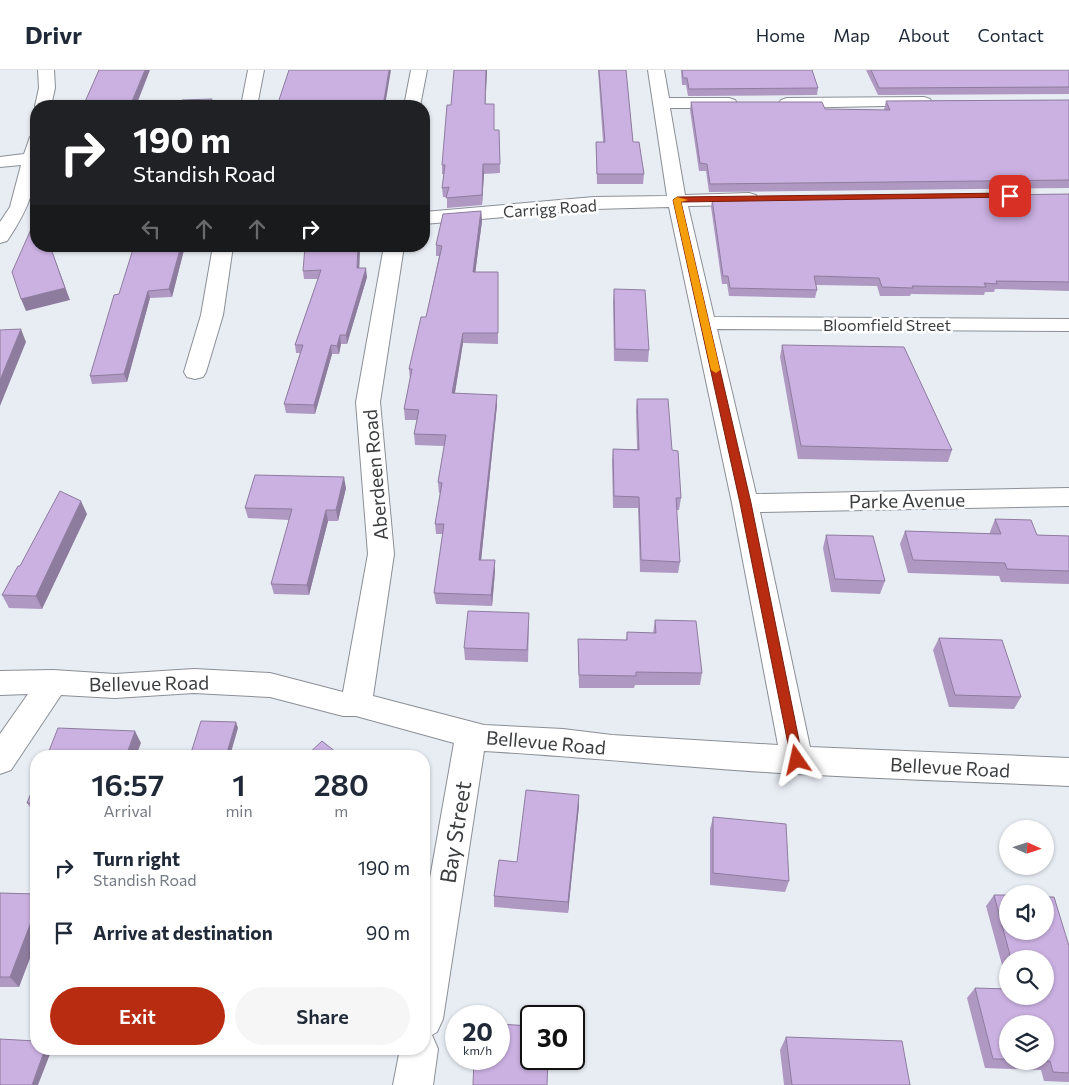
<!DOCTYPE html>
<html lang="en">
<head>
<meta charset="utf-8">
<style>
	:root { --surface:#fff; --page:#f6f6f7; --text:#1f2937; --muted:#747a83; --line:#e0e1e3; --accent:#b82d11 }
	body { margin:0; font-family:Commissioner,sans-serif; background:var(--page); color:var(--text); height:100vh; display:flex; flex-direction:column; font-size:19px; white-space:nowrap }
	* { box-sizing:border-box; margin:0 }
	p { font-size:16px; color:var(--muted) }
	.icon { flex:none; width:28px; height:28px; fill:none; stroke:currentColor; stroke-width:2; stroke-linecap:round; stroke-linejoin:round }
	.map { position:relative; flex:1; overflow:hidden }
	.side { position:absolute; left:30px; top:680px; width:400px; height:305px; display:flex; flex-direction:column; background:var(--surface); border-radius:20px; box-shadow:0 1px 4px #0004 }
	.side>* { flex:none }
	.banner { position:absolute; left:30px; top:30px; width:400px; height:152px; border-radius:20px; box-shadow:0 1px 4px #0004; background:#202124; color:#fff; overflow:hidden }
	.needle { width:32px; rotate:93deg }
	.tools { position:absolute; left:999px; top:750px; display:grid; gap:10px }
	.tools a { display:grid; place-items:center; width:55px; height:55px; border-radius:50%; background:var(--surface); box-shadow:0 1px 4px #0004; font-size:25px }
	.speed { position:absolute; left:445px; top:935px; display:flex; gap:10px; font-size:25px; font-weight:700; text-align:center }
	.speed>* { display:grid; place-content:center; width:65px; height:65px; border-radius:50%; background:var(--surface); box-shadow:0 1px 4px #0004; line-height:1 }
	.speed small { font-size:12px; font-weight:400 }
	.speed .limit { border:2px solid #111; border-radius:8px; background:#fff; color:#111 }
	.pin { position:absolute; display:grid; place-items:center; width:42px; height:42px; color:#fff; margin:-21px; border-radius:10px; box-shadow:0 2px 8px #0006 }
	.me { position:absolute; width:55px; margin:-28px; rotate:349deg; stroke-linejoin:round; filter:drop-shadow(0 0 4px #0008) }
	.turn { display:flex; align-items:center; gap:18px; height:105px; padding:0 20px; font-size:22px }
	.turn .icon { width:65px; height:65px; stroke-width:2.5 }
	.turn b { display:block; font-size:35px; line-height:42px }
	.lanes { display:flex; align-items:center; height:48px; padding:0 20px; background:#0003; justify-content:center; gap:25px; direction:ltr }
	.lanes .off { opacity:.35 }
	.eta { display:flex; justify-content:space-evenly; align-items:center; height:85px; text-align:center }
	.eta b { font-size:30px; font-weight:600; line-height:35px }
	.action { display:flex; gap:10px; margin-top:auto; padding:10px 20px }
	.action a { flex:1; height:58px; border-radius:30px; background:var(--accent); color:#fff; font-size:20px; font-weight:600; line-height:58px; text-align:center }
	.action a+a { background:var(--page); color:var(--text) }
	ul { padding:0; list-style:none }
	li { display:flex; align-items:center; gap:15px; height:65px; padding:0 20px }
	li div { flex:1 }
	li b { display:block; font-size:19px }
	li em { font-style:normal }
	header { display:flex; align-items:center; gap:30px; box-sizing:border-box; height:70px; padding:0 25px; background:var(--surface); border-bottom:1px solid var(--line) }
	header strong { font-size:24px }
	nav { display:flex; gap:28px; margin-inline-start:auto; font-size:18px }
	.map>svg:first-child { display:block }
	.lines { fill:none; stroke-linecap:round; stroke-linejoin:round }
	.minor-casing { stroke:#8b8f95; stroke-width:2 }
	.minor { fill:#fff; fill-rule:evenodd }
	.wall { fill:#af98c2; fill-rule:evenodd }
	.shaded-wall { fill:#8e7c9e }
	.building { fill:#cbb1e2; stroke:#8e7c9e }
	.route { fill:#b82d11; stroke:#781d0b }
	.slow { fill:#f59e0b }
	.labels { text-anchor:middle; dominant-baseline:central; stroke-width:5; stroke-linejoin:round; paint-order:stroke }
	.far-street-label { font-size:16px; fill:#3b3d3f; stroke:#fff }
	.street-label { font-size:19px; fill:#3b3d3f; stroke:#fff }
	.near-street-label { font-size:22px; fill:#3b3d3f; stroke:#fff }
</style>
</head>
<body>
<header>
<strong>Drivr</strong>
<nav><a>Home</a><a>Map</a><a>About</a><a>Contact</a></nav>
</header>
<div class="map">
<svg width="1069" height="1015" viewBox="0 0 1069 1015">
	<rect width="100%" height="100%" fill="#e8edf4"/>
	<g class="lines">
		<g class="minor-casing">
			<path id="minor" d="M38 0H54L55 18 51 36H36V38L35 36 39 18Z
				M248 0H264L257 36H241Z
				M411 0H427L420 36H404Z
				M648 0H664L669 28H729L735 30 737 33 735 36 729 38H670L685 125 749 123 756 125 758 129 756 133 749 135 688 136 714 247 1069 249V261L717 259 756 424 1069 418V436L760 442 810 677 1069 688V716C978 712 888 709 797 704 692 698 588 687 484 681L443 949 437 962 432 965 438 979 433 1015H393L400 979H424V842L454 673 356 646H343L270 627 194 623 115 628 61 625 11 700 0 704V664L28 624 0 625V601L53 600 115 604 194 599 270 603 343 622 368 484 356 332 384 176H404L380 332 394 484 373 626 484 655 563 659 612 665 778 675 732 433 669 137 594 139 424 154V142L594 127 667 126Z
				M924 27 930 29 932 32 930 35 787 38 781 36 779 33 781 30 787 28Z
				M36 66C39 111 32 134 7 171L0 173V152L10 137 21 95 0 97V87L24 84 30 67Z
				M213 176H233L223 245 206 302 203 307 195 309 187 307 184 302 201 245Z"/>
		</g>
		<use href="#minor" class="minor"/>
	</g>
	<path class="wall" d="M99 0 136 36H85L84 34Z
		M454 0H487L485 34 494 60H499L500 103 484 104 482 135 447 138V127H443L442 118 444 104H442V95L451 35Z
		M598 0H626L633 72 644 104 643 114H597L596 72H603Z
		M681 0H812L818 18 817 25 688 26 686 15H682Z
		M866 0H1069V24L878 25Z
		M1069 30V118L709 122 706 101H699L690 40 691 32 825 39 884 40 886 31Z
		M1069 124V221L995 219 994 222H985L984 225 911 224 910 226H880L877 216 816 215 817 220 815 228 729 226 727 214H722L711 137 712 129Z
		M481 141 482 151 475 202H498V274L463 273 455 323 497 335 481 490 495 501 492 536 436 534 434 523 443 464H436L435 454 440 423H439L438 412 444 376 415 375 414 364 417 350H405L404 339 410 309 409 299 426 247 439 186H436V175Z
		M185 176 172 227 150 228 127 312 92 314 90 306 119 224Z
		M360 176 359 198 367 207 347 274H341L339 284H332L315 344 286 343 284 334 300 283H296L295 275 318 209H304L303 201Z
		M614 219 649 280 648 292 614 291 613 231Z
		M782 275 952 380 948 392 798 389 780 287Z
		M637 329 672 380 681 428 679 440H676L680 492 678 503 640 502 638 438H613L612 391 613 379H637L636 340Z
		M346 418 338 451H328L309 525 274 524 271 514 289 450 248 448 245 438Z
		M87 444 42 539 9 538 2 525 20 496Z
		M995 449 1037 465 1069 466V514L1001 512 999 506 908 503 900 474 905 461 990 464V462Z
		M826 465 885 511 880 524 831 522 823 478Z
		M655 550 702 603 700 615H635L634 618H579L578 582V569L626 570 627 562 653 563Z
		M529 556 528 592 465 590 464 578Z
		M939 568 1021 627 1014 639 949 637 933 580Z
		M36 711V744H35L27 733Z
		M579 736 568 843 494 837V826L517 792Z
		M713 747 789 811 785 822 710 815V759Z
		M0 823 36 824V872L19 917H0Z
		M994 825 1069 876V1012L1044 1011 1041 1000 985 998 967 928 975 918 1045 926V889H1008V917L986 836ZM1008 954H1045V991H1008Z
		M786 967 910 1015H784L780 980Z"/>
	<path class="shaded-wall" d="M145 0H150L136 36H130Z
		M389 0H391L385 36H383Z
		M486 0H487L485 44V34Z
		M212 29 213 36H209Z
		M483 94 484 104 482 135V125Z
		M481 141 482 151 474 213 473 202Z
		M50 176 70 230 26 241 21 229Z
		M181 176H185L172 227 169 219Z
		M358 176H360L359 207 357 198Z
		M366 198 367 207 347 274 346 265Z
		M148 221 150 228 127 312 124 304Z
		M21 259 26 272 0 336V310Z
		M463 263V273L453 334 452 323Z
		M340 265 341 274 339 284 337 276Z
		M331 275 332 284 315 344 314 335Z
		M497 325V335L480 501 479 490Z
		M344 407 346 418 338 451 336 440Z
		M81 431 87 444 42 539 36 526Z
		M326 440 328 451 309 525 307 515Z
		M495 490V501L492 536 491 525Z
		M236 652 238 658 230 686H226Z
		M135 661 141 673 136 686H126Z
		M579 725V736L568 843V832Z
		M36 839V872L19 917 10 907Z
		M45 979H52L38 1015H32Z"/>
	<path class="building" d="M99 0H145L130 36H94L95 33 84 34Z
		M289 0H389L383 36H277Z
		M454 0H486L485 34H494V60H499L500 94H483L482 125 446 128 449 117 442 118 445 95H442L447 35H451Z
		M599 0H626L633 72H639L644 104H597L596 72H605Z
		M682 0H812L818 18 689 19 687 8H683Z
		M871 0H1069V17L879 18Z
		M212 29 209 36H181L182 30Z
		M1069 30V110L710 114 707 94 700 93 691 32H822L825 39 890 40 886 31Z
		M1069 124V212L996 211 997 214 984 213 986 217 912 216 913 218 882 217 879 208 814 206 817 220 730 218 728 206H723L712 129Z
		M481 141 473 202H498V263H463L452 323 497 325 479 490H495L491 525 434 523 444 454H435L442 413 438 412 446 365 414 364 419 340 404 339 412 299H409L421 247H426L442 176 436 175 443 144Z
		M36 148V176H50L65 218 21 229 12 202Z
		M134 176H181L169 219 148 221 124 304 90 306 114 225 119 224Z
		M305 176H358L357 198H366L346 265H340L337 276 331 275 314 335 284 334 303 275H295L321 200 303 201Z
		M614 219 645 220 649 280 615 279Z
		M21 259 0 310V260Z
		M782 275 904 277 952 380 801 376Z
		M637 329H668L672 380 678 381 681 428H676L680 492 641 490 639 427 614 426 613 379 639 380Z
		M255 405 344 407 336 440H326L307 515 271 514 292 439 245 438Z
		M60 421 81 431 36 526 2 525 18 496H20Z
		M995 449 1031 450 1037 465 1069 466V501L1007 499 1005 493 913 490 905 461 1001 464Z
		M826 465 873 466 885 511 835 509Z
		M468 541 529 543 527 580 464 578Z
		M655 550 696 551 702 603 636 602V606L579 605 578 569 627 570V562L656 563Z
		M939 568 1002 570 1021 627 955 625Z
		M201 651 236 652 226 686H190Z
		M58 658 135 661 126 686H47Z
		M322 671 341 686H306Z
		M36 711V733H27Z
		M526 720 579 725 568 832 494 826 499 790 517 792Z
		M713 747 786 754 789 811 713 803Z
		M0 823 36 824V839L10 907H0Z
		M994 825H1008V861H1045V827H1054L1069 876V1003L1053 1002 1050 991H1045V954H1008V989H993L975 918 1008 919V926H1045V889H1011Z
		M499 954 531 956V989H548L547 1015H473L474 989H499Z
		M786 967 902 971 910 1015H792Z
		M0 969 36 971V979H45L32 1015H0Z"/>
	<path class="route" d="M1010 123 1013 124V127L681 132 751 433 803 690 802 694 797 696 792 694 740 433 673 130 677 127Z"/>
	<path class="slow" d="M677 127 688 130 681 132 720 300 716 303 711 300 673 130Z"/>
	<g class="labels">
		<g class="far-street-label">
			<text transform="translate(550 138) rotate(-4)">Carrigg Road</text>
			<text x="887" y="254">Bloomfield Street</text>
		</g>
		<g class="street-label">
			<text transform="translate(375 405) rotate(-95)">Aberdeen Road</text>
			<text transform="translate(907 430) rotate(-1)">Parke Avenue</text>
			<text transform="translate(149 613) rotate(-1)">Bellevue Road</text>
			<text transform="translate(546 672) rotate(5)">Bellevue Road</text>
			<text transform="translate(950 697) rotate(3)">Bellevue Road</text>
		</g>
		<g class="near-street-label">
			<text transform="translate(455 762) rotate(-81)">Bay Street</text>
		</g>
	</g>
</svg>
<div class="tools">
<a><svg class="needle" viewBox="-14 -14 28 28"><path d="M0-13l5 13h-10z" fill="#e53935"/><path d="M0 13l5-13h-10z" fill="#747a83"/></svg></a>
<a><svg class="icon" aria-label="sound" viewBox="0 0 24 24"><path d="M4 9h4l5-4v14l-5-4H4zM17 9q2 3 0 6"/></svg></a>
<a><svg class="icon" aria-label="search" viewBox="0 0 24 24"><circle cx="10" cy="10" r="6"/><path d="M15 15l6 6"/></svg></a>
<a><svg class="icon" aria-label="layers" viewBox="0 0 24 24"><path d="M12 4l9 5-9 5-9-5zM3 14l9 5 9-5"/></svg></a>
</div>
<div class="speed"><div>20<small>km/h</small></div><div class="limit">30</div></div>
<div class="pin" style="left:1010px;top:126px;background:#d93025"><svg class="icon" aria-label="arrive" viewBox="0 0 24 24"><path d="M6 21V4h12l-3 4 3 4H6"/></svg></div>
<svg class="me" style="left:797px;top:690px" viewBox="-20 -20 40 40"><path d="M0-17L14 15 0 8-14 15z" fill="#b82d11" stroke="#fff" stroke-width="4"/></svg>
<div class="banner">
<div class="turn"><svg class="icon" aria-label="right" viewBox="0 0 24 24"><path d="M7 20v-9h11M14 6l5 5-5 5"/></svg><div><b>190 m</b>Standish Road</div></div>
<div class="lanes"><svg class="icon off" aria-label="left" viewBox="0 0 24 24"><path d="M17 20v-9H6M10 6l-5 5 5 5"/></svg><svg class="icon off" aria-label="ahead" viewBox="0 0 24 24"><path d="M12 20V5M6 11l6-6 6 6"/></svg><svg class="icon off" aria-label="ahead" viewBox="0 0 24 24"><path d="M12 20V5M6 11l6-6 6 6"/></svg><svg class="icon" aria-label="right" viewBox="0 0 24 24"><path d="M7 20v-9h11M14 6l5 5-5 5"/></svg></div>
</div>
<section class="side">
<div class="eta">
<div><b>16:57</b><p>Arrival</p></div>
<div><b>1</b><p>min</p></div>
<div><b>280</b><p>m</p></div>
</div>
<ul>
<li><svg class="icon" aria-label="right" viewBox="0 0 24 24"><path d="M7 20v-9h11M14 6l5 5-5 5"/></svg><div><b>Turn right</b><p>Standish Road</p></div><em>190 m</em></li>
<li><svg class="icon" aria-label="arrive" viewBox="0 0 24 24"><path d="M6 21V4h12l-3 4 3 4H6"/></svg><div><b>Arrive at destination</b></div><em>90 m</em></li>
</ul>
<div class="action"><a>Exit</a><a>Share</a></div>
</section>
</div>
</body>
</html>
